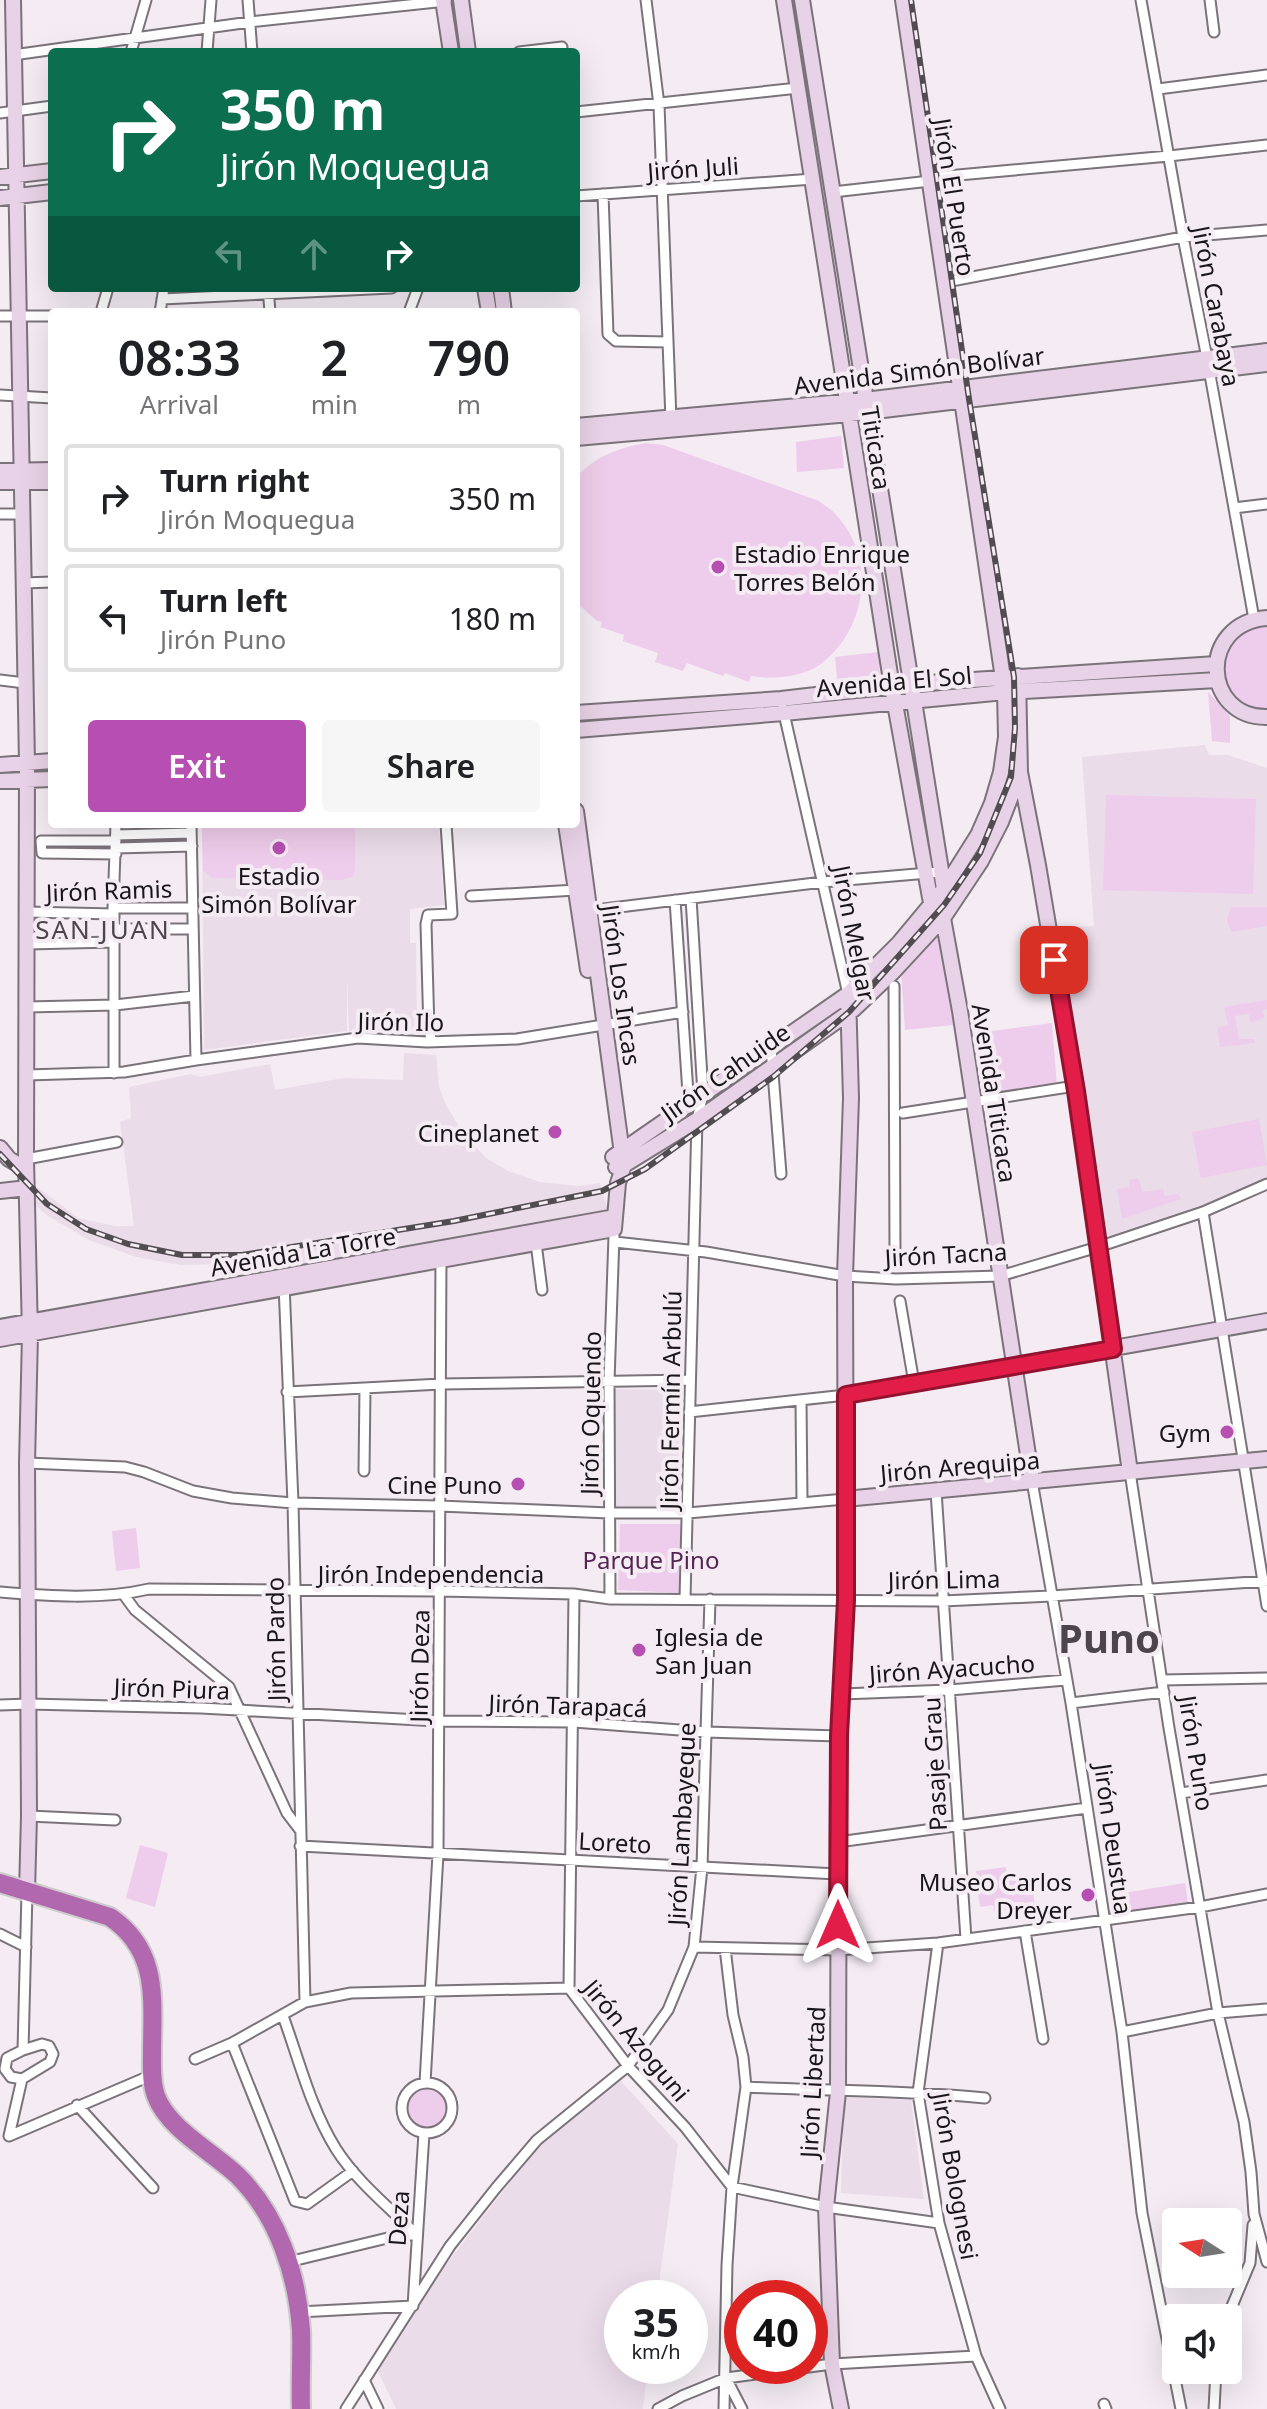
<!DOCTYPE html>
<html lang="en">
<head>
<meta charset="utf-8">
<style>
	:root { --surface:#fff; --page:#f6f6f6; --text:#202124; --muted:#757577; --line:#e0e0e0; --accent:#b74fb3 }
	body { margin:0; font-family:"Noto Sans",sans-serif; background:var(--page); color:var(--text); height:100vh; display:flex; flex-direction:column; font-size:30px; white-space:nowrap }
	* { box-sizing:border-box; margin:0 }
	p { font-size:26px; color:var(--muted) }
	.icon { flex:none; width:44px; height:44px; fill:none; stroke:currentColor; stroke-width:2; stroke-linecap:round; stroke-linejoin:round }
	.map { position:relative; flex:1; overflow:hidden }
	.drawer { position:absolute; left:48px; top:308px; width:532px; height:520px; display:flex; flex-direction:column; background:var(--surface); border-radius:8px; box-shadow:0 8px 32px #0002 }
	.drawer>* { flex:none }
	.banner { position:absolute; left:48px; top:48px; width:532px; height:244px; border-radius:8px; box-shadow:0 8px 32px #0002; background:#0b6e4f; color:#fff; overflow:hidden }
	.needle { width:52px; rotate:282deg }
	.buttons { position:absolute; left:1162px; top:2208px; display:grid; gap:16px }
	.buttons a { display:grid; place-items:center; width:80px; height:80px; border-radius:8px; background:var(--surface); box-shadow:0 8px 32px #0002; font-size:40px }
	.speed { position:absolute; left:604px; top:2280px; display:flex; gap:16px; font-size:40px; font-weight:700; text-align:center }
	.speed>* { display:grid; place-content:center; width:104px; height:104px; border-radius:50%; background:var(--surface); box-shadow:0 8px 32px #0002; line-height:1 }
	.speed small { font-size:20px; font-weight:400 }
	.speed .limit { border:12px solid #d22; background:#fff; color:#111 }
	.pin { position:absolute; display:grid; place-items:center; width:68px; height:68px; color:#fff; margin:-34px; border-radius:16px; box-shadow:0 4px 12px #0006 }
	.me { position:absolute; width:88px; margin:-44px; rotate:0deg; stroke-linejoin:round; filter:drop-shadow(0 0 6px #0008) }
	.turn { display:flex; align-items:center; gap:28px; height:168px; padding:0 40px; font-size:36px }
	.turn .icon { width:104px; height:104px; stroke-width:2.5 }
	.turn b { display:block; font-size:56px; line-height:68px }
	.lanes { display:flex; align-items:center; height:76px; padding:0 40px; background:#0003; justify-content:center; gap:40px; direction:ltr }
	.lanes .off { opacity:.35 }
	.eta { display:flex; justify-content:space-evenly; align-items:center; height:136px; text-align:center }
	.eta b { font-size:48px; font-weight:600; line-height:56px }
	.button { display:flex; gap:16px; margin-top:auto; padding:16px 40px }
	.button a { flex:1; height:92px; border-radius:8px; background:var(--accent); color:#fff; font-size:32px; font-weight:600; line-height:92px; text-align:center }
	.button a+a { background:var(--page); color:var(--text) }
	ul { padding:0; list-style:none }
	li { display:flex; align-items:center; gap:24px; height:108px; margin:0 16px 12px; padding:0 24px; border:4px solid var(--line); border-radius:8px }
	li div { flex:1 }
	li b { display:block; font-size:30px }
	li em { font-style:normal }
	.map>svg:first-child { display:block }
	.built { fill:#ebdcea }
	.green { fill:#eecceb }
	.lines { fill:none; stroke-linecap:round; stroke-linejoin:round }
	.street-casing { stroke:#7b737a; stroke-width:13 }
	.secondary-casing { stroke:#7b737a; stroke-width:18 }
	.highway-casing { stroke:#ccc; stroke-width:22 }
	.street { stroke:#fff; stroke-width:9 }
	.secondary { stroke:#e8d2e7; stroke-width:14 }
	.highway { stroke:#b268ae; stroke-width:18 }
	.rail-casing { stroke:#514c50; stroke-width:6 }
	.rail { stroke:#f4ebf3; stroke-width:3; stroke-dasharray:9; stroke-linecap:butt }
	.route-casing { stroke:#92132f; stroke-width:20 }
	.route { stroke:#e11d48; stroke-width:14 }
	.poi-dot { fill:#b74fb3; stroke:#f4ebf3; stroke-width:3 }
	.labels { text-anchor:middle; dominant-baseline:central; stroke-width:8; stroke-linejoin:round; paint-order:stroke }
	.street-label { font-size:24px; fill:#191619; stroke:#f4ebf3 }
	.poi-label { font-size:24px; fill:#191619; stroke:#f4ebf3; text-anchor:end }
	.park-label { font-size:24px; fill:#542552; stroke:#f4ebf3 }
	.neighbourhood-label { font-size:26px; letter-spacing:2px; fill:#4c454c; stroke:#f4ebf3 }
	.town-label { font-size:40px; font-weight:bold; fill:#4c454c; stroke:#f4ebf3 }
</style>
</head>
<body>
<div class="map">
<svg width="1267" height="2409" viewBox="0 0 1267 2409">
	<rect width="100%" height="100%" fill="#f4ebf3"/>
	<path class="built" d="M1205 745 1209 755H1228L1267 768V1182L1205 1209 1117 1237 1110 1236 1106 1232 1065 962 1074 954 1060 939 1057 928 1094 926 1082 757Z
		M202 824H439L444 905 410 909V943H416L417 1029 349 1031 347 975V1031L204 1050Z
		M404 1053 436 1055 439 1087 446 1105 463 1133 486 1158 508 1171 540 1182 579 1186 600 1183 609 1215 265 1277 259 1258 225 1264 180 1265 136 1257 89 1240 48 1216 35 1205 36 1186 78 1218 115 1226H134L120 1122 131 1118 129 1087 191 1074 200 1077 270 1064 275 1090 344 1078 403 1080Z
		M615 1389 680 1390 678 1477 687 1478 686 1509 610 1507 614 1479Z
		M619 2079 678 2144 657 2298H622V2366H648L643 2409H396L375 2365 421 2297 541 2142Z
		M844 2097 911 2100 924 2199 841 2193Z"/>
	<path class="green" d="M841 436 844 468 797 472 796 442Z
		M646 443 663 445 819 501C825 506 833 510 838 517 877 561 866 632 818 666 799 678 772 679 751 676L749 682 725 673 723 676 687 663 683 671 655 662 658 653 623 641 624 635 600 627 602 622 597 621 576 602V478C595 456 618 448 646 443Z
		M1267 623V711C1229 708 1228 691 1221 659L1239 631Z
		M878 652 880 675 837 679 835 657Z
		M1208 692 1230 716V743L1212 741Z
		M1106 795 1256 799 1253 894 1103 890Z
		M202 824H355V871L353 876 342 880 214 878 203 871Z
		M1231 907H1267V926L1232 932 1227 921Z
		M941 921 953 1025 905 1030 901 970Z
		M1267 1000V1009L1262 1011 1265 1018 1251 1022 1249 1014 1235 1016 1239 1039H1253L1256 1043 1220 1047 1217 1027 1228 1025 1224 1007Z
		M1052 1023 1057 1087 989 1099 978 1033Z
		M1259 1119 1267 1165 1201 1178 1192 1132Z
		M1139 1178 1142 1192 1163 1189 1164 1196 1178 1194 1181 1199 1122 1219 1117 1189 1130 1187 1129 1180Z
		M620 1524H679L684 1527 681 1593 618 1590Z
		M136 1528 140 1568 116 1571 112 1531Z
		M140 1845 168 1853 155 1907 126 1898Z
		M1006 1867 1008 1881 1031 1878 1035 1906 994 1912 993 1905 980 1907 977 1885 986 1884H978L976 1871Z
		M1185 1883 1188 1904 1115 1916 1111 1895Z
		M408 2108a20 20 0 1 1 40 0a20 20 0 1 1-40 0Z"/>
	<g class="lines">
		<g class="street-casing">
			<path id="street" d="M248 0 252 52
				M646 0 659 105 671 420
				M1141 0 1183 237 1207 358 1254 619
				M1210 0 1214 32
				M131 52 146 0
				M207 52 211 0
				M519 52 562 47
				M13 55 250 22 446 1
				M1158 89 1267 75
				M576 112 798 88
				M0 113 52 106
				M833 192 930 181 936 177 1169 156 1267 145
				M603 194 608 334 616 341 668 342
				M576 196 813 179
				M946 282 1183 237 1267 230
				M268 288 270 312
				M162 299 392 288
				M101 312 108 288
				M160 312 164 288
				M409 312 418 288
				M0 316H52
				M0 395 52 398
				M1234 508 1267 504
				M0 514H22
				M23 583 52 582
				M0 680 25 683
				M783 709 848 994
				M191 824 196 1060
				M116 835 191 833
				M116 848 192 846
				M116 854 42 853 41 841H116
				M471 896 576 890
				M675 900 689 1108
				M113 908 116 824
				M587 911 823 882 940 872
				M27 912 114 914 113 908H193
				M114 929H193
				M27 944 114 942
				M894 986 895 1254
				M27 1007 115 1005 194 996
				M432 1042 429 1031 426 924 428 915 452 914 446 824
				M771 1048 781 1174
				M114 1073V914
				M27 1075 124 1072 196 1060 358 1038 427 1042 517 1039 683 1012
				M903 1113 1075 1086
				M26 1159 117 1142
				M1203 1212 1267 1606
				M615 1242 706 1252 845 1276 896 1279 1000 1276 1098 1247 1203 1212 1267 1184
				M536 1243 542 1290
				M284 1284 293 1503 305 2002
				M900 1301 914 1383
				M287 1392 441 1384 690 1380
				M801 1400 802 1503
				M689 1412 846 1395
				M27 1463 125 1467 144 1472 193 1491 232 1498 293 1503 440 1506 609 1513H688L845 1499
				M364 1471 365 1388
				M1130 1472 1169 1728 1218 2013 1244 2122 1251 2172 1254 2214 1267 2262
				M1032 1481 1071 1703 1122 2032 1142 2213 1181 2409
				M936 1491 966 1939
				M0 1592C48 1596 102 1600 149 1589L440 1591 574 1594 610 1599 943 1601 1051 1596 1267 1581
				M124 1595 135 1610 229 1687 287 1813 300 1830
				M610 1599 609 1381 614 1236
				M685 1599 697 1120 703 1094 691 898
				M1162 1680 1267 1678
				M841 1694 950 1690 1066 1680
				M1071 1703 1164 1692
				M0 1705 28 1704 201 1708 438 1721 574 1722 706 1732 839 1736
				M1181 1793 1267 1780
				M29 1816 115 1820
				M838 1842 1087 1808
				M300 1846 837 1874
				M1025 1931 1043 2039
				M0 1934 26 1947
				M938 1943 918 2093 939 2223 976 2356 1000 2409
				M694 1947 838 1950 938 1943 1200 1907 1267 1894
				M569 1988 628 2066 685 2127 732 2187 826 2207 939 2223
				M569 1988 574 1594
				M283 2016C299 2060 311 2109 336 2149 357 2182 390 2208 417 2235
				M1122 2032 1218 2013 1267 2009
				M232 2043 295 2201 307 2204 353 2171
				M42 2044 49 2046 53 2054 50 2062 22 2079 11 2077 5 2069 7 2058 23 2050Z
				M23 2050 27 1892
				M195 2059 232 2043 305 2002 351 1993 569 1988
				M425 2083 438 1854 441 1255
				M402 2108a25 25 0 1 1 50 0a25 25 0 1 1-50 0Z
				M746 2087C826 2091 906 2090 985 2098
				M77 2105 153 2188
				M9 2136 152 2075
				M9 2136 22 2079
				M288 2262 400 2235H417
				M299 2312 413 2306 424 2133
				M1227 2318 1250 2263 1253 2225
				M726 2378 742 2409
				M364 2380 378 2409
				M1104 2404 1106 2409
				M346 2409 450 2246 496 2188 537 2140 628 2066 668 2010 694 1947 702 1867 710 1599
				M658 2409 682 2396 726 2378 832 2364 976 2356
				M724 2409 727 2265 732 2187 746 2087 743 2057 733 2015 725 1948
				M1214 2409 1216 2370"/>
		</g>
		<g class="secondary-casing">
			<path id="secondary" d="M13 0 27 763 26 1159 30 1335 27 1463 29 1816 27 1892
				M443 0 451 52
				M461 0 468 52
				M784 0 892 687 931 903 935 908
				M802 0 944 889 943 918 960 1011 1032 1481
				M0 177 52 171
				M0 198 52 192
				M485 288 489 312
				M501 288 504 312
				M576 426 865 400 1267 351
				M576 438 850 414 1267 364
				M0 471 52 470
				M0 482H52
				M1267 618C1198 623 1202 718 1267 717
				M1018 676 1020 772 1038 865 1076 1091 1130 1472
				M576 713 781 699 912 684 1216 664
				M576 730 784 713 1005 692 1217 680
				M0 765 52 761
				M0 781 52 779
				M576 811 623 1161
				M566 824 588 970
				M0 1148 9 1159 26 1169
				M613 1157 848 994 899 943 944 889 978 835 992 803 1001 772 1006 737 1005 692 903 0
				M616 1167 624 1165 697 1120 854 1009 892 973 943 918 981 861 1001 822 1020 773
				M0 1191 27 1188
				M0 1327 615 1217
				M0 1339 614 1229 618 1183 624 1165
				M846 1395 1267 1321
				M845 1499 1267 1459
				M841 2409 832 2364 826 2207 838 2092 839 1736 846 1600 845 1276 851 1098 848 994"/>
		</g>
		<g class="highway-casing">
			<path id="highway" d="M0 1883 110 1917C160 1951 152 2000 152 2054 152 2067 151 2083 156 2096 168 2129 213 2152 238 2176 278 2216 297 2274 301 2330 302 2356 300 2383 301 2409"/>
		</g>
		<use href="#street" class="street"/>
		<use href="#secondary" class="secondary"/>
		<use href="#highway" class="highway"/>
		<g class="rail-casing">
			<path id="rail" d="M0 1154 47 1204 86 1229 128 1244 182 1255H242L454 1221 602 1191 645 1169 773 1077 849 1012 944 905 980 853 1011 777 1015 728 1014 677 969 399 911 0"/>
		</g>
		<use href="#rail" class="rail"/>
	</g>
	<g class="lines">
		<g class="route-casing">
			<path id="route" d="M838 1925 839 1736 846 1600V1395L1113 1349 1076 1091 1054 960"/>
		</g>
		<use href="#route" class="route"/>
	</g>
	<g class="poi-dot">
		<circle cx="718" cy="567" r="8"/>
		<circle cx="279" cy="848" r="8"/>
		<circle cx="555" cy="1132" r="8"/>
		<circle cx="1227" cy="1432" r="8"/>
		<circle cx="518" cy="1484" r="8"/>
		<circle cx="639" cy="1650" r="8"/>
		<circle cx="1088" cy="1895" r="8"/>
	</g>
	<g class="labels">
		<g class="street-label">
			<text transform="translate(693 168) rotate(-4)">Jirón Juli</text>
			<text transform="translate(955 197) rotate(81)">Jirón El Puerto</text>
			<text transform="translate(1217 306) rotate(79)">Jirón Carabaya</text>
			<text transform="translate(919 370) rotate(-7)">Avenida Simón Bolívar</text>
			<text transform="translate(877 448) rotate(81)">Titicaca</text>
			<text transform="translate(894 681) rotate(-5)">Avenida El Sol</text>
			<text transform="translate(109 890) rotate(-2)">Jirón Ramis</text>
			<text transform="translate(855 933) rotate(79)">Jirón Melgar</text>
			<text transform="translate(622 985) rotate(82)">Jirón Los Incas</text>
			<text transform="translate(401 1021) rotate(1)">Jirón Ilo</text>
			<text transform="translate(725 1072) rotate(-35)">Jirón Cahuide</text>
			<text transform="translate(995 1093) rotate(81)">Avenida Titicaca</text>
			<text transform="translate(303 1251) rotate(-10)">Avenida La Torre</text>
			<text transform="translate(946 1254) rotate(-3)">Jirón Tacna</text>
			<text transform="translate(670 1400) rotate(-89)">Jirón Fermín Arbulú</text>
			<text transform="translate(590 1413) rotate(-89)">Jirón Oquendo</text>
			<text transform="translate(960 1466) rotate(-5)">Jirón Arequipa</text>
			<text x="431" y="1573">Jirón Independencia</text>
			<text transform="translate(944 1579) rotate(-1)">Jirón Lima</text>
			<text transform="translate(275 1639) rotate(-91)">Jirón Pardo</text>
			<text transform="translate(419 1666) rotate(-89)">Jirón Deza</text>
			<text transform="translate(952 1668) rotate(-4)">Jirón Ayacucho</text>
			<text transform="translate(172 1688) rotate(2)">Jirón Piura</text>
			<text transform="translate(568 1705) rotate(2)">Jirón Tarapacá</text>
			<text transform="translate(1197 1753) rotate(81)">Jirón Puno</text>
			<text transform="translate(934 1764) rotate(-93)">Pasaje Grau</text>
			<text transform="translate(681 1824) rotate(-87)">Jirón Lambayeque</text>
			<text transform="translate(1114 1839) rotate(82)">Jirón Deustua</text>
			<text transform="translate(615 1842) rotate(3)">Loreto</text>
			<text transform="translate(637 2040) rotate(50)">Jirón Azoguni</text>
			<text transform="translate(812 2082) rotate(-87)">Jirón Libertad</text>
			<text transform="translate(956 2176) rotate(80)">Jirón Bolognesi</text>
			<text transform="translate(398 2218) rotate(-86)">Deza</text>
		</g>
		<g class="poi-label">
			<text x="734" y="553" text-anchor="start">Estadio Enrique<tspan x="734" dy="28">Torres Belón</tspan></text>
			<text x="279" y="875" text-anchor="middle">Estadio<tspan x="279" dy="28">Simón Bolívar</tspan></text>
			<text x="539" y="1132">Cineplanet</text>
			<text x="1211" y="1432">Gym</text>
			<text x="502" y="1484">Cine Puno</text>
			<text x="655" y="1636" text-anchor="start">Iglesia de<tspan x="655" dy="28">San Juan</tspan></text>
			<text x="1072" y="1881">Museo Carlos<tspan x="1072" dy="28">Dreyer</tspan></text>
		</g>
		<g class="park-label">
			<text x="651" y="1559">Parque Pino</text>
		</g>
		<g class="neighbourhood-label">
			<text x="103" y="929">SAN JUAN</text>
		</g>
		<g class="town-label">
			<text x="1109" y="1637">Puno</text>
		</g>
	</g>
</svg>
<div class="buttons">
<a><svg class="needle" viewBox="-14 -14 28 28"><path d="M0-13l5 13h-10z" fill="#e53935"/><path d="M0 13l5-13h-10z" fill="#757577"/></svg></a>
<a><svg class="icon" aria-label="sound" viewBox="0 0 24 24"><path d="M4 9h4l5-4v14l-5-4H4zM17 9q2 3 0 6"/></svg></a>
</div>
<div class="speed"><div>35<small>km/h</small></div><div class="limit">40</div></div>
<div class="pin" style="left:1054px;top:960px;background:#d93025"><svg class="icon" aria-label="arrive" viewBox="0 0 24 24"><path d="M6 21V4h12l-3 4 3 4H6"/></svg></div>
<svg class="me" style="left:838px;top:1925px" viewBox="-20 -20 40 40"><path d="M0-17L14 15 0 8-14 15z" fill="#e11d48" stroke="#fff" stroke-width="4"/></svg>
<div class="banner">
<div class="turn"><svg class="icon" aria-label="right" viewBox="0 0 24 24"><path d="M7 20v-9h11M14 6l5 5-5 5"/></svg><div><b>350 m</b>Jirón Moquegua</div></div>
<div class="lanes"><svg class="icon off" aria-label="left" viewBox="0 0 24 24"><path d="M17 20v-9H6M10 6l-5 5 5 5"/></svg><svg class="icon off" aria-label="ahead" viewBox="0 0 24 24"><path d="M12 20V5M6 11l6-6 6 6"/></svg><svg class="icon" aria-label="right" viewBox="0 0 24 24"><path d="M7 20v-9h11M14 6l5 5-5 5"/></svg></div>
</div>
<section class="drawer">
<div class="eta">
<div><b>08:33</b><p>Arrival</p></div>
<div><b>2</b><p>min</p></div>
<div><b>790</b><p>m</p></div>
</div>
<ul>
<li><svg class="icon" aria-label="right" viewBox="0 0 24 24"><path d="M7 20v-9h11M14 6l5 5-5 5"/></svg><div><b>Turn right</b><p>Jirón Moquegua</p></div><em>350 m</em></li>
<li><svg class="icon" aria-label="left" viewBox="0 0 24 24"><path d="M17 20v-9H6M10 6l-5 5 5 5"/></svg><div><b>Turn left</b><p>Jirón Puno</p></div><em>180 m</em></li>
</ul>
<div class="button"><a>Exit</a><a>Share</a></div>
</section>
</div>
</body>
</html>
